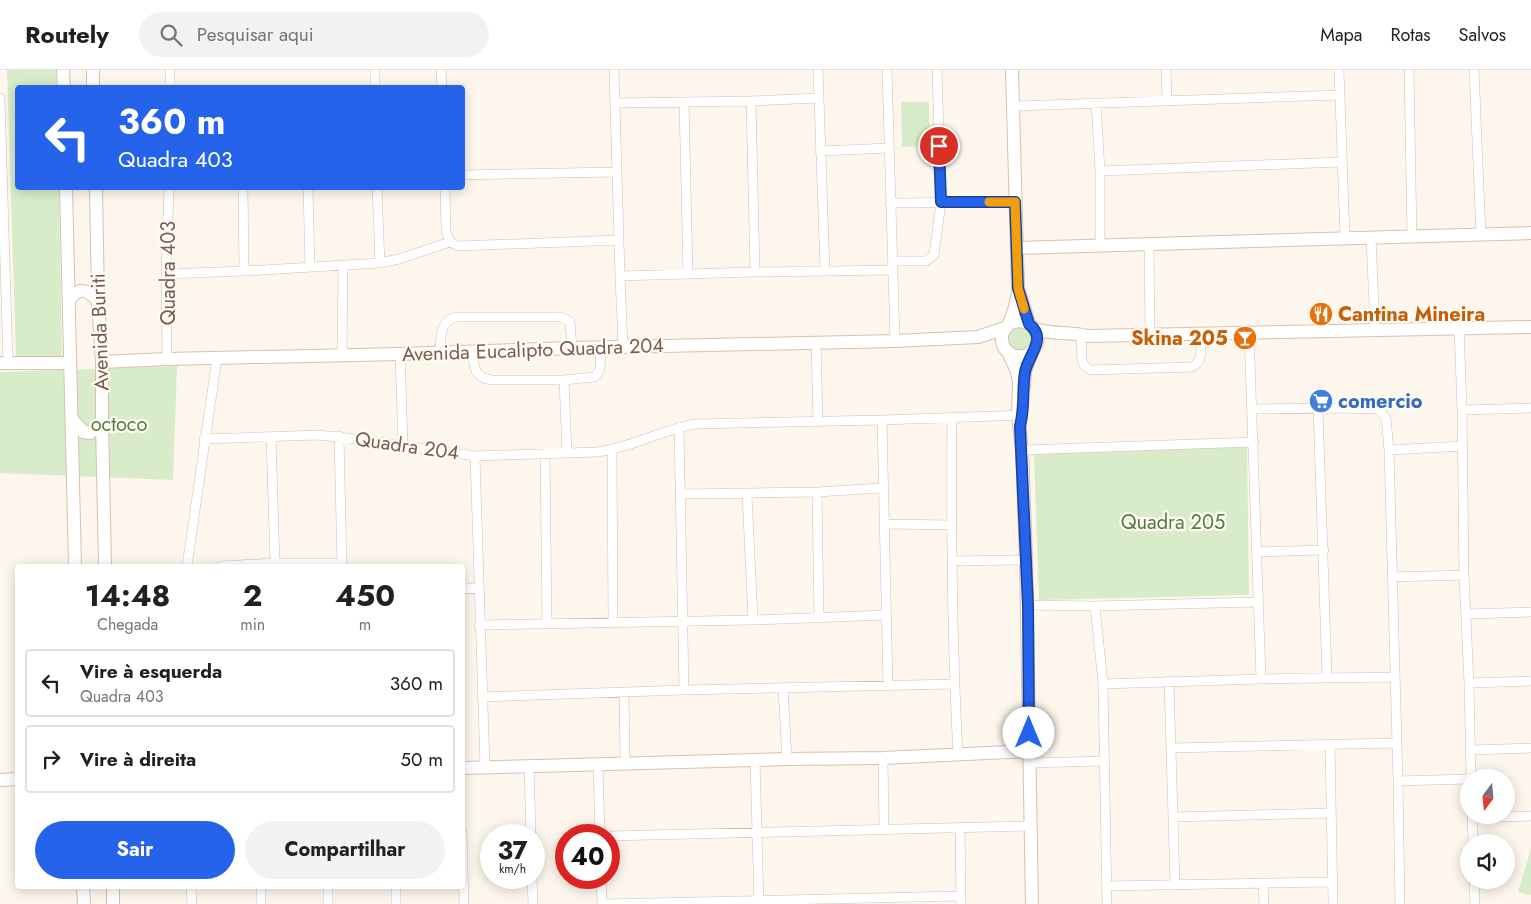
<!DOCTYPE html>
<html lang="pt">
<head>
<meta charset="utf-8">
<style>
	:root { --surface:#fff; --page:#f2f2f2; --text:#202124; --muted:#757577; --line:#e0e0e0; --accent:#2563eb }
	body { margin:0; font-family:Jost,sans-serif; background:var(--page); color:var(--text); height:100vh; display:flex; flex-direction:column; font-size:19px; white-space:nowrap }
	* { box-sizing:border-box; margin:0 }
	p { font-size:16px; color:var(--muted) }
	.icon { flex:none; width:28px; height:28px; fill:none; stroke:currentColor; stroke-width:2; stroke-linecap:round; stroke-linejoin:round }
	.map { position:relative; flex:1; overflow:hidden }
	.panel { position:absolute; left:15px; top:494px; width:450px; height:325px; display:flex; flex-direction:column; background:var(--surface); border-radius:5px; box-shadow:0 2px 12px #0003 }
	.panel>* { flex:none }
	.top-card { position:absolute; left:15px; top:15px; width:450px; height:105px; border-radius:5px; box-shadow:0 2px 12px #0003; background:#2563eb; color:#fff; overflow:hidden }
	.needle { width:32px; rotate:196deg }
	.controls { position:absolute; left:1460px; top:699px; display:grid; gap:10px }
	.controls a { display:grid; place-items:center; width:55px; height:55px; border-radius:50%; background:var(--surface); box-shadow:0 2px 12px #0003; font-size:25px }
	.speed { position:absolute; left:480px; top:754px; display:flex; gap:10px; font-size:25px; font-weight:700; text-align:center }
	.speed>* { display:grid; place-content:center; width:65px; height:65px; border-radius:50%; background:var(--surface); box-shadow:0 2px 12px #0003; line-height:1 }
	.speed small { font-size:12px; font-weight:400 }
	.speed .limit { border:8px solid #d22; background:#fff; color:#111 }
	.pin { position:absolute; display:grid; place-items:center; width:42px; height:42px; color:#fff; margin:-21px; border:2px solid #fff; border-radius:50%; box-shadow:0 1px 5px #0007 }
	.me { position:absolute; width:55px; margin:-28px; rotate:0deg; stroke-linejoin:round; filter:drop-shadow(0 0 4px #0008) }
	.turn { display:flex; align-items:center; gap:18px; height:105px; padding:0 20px; font-size:22px }
	.turn .icon { width:65px; height:65px; stroke-width:2.5 }
	.turn b { display:block; font-size:35px; line-height:42px }
	.eta { display:flex; justify-content:space-evenly; align-items:center; height:85px; text-align:center }
	.eta b { font-size:30px; font-weight:700; line-height:35px }
	.cta { display:flex; gap:10px; margin-top:auto; padding:10px 20px }
	.cta a { flex:1; height:58px; border-radius:30px; background:var(--accent); color:#fff; font-size:20px; font-weight:700; line-height:58px; text-align:center }
	.cta a+a { background:var(--page); color:var(--text) }
	ul { padding:0; list-style:none }
	li { display:flex; align-items:center; gap:15px; height:68px; margin:0 10px 8px; padding:0 10px; border:2px solid var(--line); border-radius:5px }
	li div { flex:1 }
	li b { display:block; font-size:19px }
	li em { font-style:normal }
	header { display:flex; align-items:center; gap:30px; box-sizing:border-box; height:70px; padding:0 25px; background:var(--surface); border-bottom:1px solid var(--line) }
	header strong { font-size:24px }
	nav { display:flex; gap:28px; margin-inline-start:auto; font-size:18px }
	.search { width:350px; height:45px; background:var(--page); display:flex; align-items:center; gap:12px; box-sizing:border-box; padding:0 18px; border-radius:28px; color:var(--muted); font-size:19px }
	.map>svg:first-child { display:block }
	.green { fill:#d8ecc9 }
	.lines { fill:none; stroke-linecap:round; stroke-linejoin:round }
	.street-casing { stroke:#d1beb0; stroke-width:10 }
	.secondary-casing { stroke:#d6c0b0; stroke-width:14 }
	.street { stroke:#fff; stroke-width:9 }
	.secondary { stroke:#fff; stroke-width:12 }
	.route-casing { stroke:#184099; stroke-width:12 }
	.route { stroke:#2563eb; stroke-width:9 }
	.slow { stroke:#f59e0b; stroke-width:9 }
	.labels { text-anchor:middle; dominant-baseline:central; stroke-width:4.5; stroke-linejoin:round; paint-order:stroke }
	.street-label { font-size:20px; fill:#7a5c4d; stroke:#fffaf3 }
	.food-label { font-size:20px; font-weight:bold; fill:#c56008; stroke:#fffaf3; text-anchor:start }
	.shop-label { font-size:20px; font-weight:bold; fill:#366cbe; stroke:#fffaf3; text-anchor:start }
	.park-label { font-size:20px; fill:#537a41; stroke:#fffaf3 }
</style>
</head>
<body>
<header>
<strong>Routely</strong>
<div class="search"><svg class="icon" aria-label="search" viewBox="0 0 24 24"><circle cx="10" cy="10" r="6"/><path d="M15 15l6 6"/></svg>Pesquisar aqui</div>
<nav><a>Mapa</a><a>Rotas</a><a>Salvos</a></nav>
</header>
<div class="map">
<svg width="1531" height="834" viewBox="0 0 1531 834">
	<rect width="100%" height="100%" fill="#fdf6ec"/>
	<path class="green" d="M7 0H56V17L18 18V118H59L62 287H16Z
		M901 32H929L930 76 902 77Z
		M1022 254 1034 267V271L1023 283 1007 277 1006 262Z
		M177 296 173 410 0 403V302Z
		M1247 372 1249 525 1039 530 1034 385Z
		M1531 779V825L1518 822Z"/>
	<g class="lines">
		<g class="street-casing">
			<path id="street" d="M170 0V18
				M375 0V18
				M441 0 442 18
				M614 0 620 206 755 202 893 200
				M818 0 825 201
				M887 0 895 271
				M1166 0 1167 30
				M1339 0 1345 168
				M1409 0 1412 167
				M1474 0 1481 165
				M0 28 8 293
				M751 31 755 202
				M684 32 688 204
				M615 33 751 31 819 28
				M1096 33 1100 101V175
				M1013 36 1340 25
				M820 81 889 78
				M1100 101 1341 92
				M462 105 617 102
				M243 118 244 201
				M308 118 310 197
				M377 118 380 193
				M445 118 446 161 450 172 458 176 619 170
				M890 133 1015 132
				M1371 168 1375 259
				M1149 174 1150 265
				M893 191H926L934 185 941 132 937 0
				M166 204 244 201 380 193 399 189 450 172
				M620 206 623 277
				M1459 257 1462 340 1464 505 1469 613 1471 708
				M1249 262 1261 609 1395 607
				M1081 264 1082 291 1084 295 1090 300 1192 297C1205 290 1200 277 1200 264
				M816 272 818 352
				M472 282C475 297 473 307 491 310H564L594 307 598 303 600 298 601 278
				M440 283C441 268 439 251 456 247H561L570 252 572 278
				M400 284 403 375
				M342 285 343 196
				M167 289 166 204 169 118
				M564 310 567 383
				M1318 338 1327 607
				M1253 339 1335 338 1378 339 1386 348 1389 380 1398 711 1400 834
				M1462 340 1531 338
				M952 348C951 460 952 573 958 685
				M882 350 888 616
				M679 357 684 620
				M339 366 342 496
				M271 367 275 493
				M204 369 318 365 357 369 475 386 597 382C631 378 661 360 695 354L882 350 1023 345
				M1022 380 1254 372
				M1389 380 1463 376
				M612 381 613 553
				M545 384 547 554
				M475 386 485 697
				M817 422 819 547
				M681 424 817 422 882 418
				M747 424 753 550
				M884 454 951 455
				M1257 482 1324 480
				M953 491 1026 490
				M187 496 217 288
				M221 496 275 493H342
				M1392 507 1464 505
				M462 519 479 518
				M1028 535 1095 536 1258 532
				M1095 536 1103 614 1107 834
				M1466 544 1531 542
				M479 555 753 550 886 545
				M1169 611 1175 815
				M1469 613 1531 611
				M1103 614 1261 609
				M783 618 787 689
				M624 623 625 693
				M482 627 684 620 954 614
				M1330 675 1333 834
				M1171 678 1396 673
				M1471 680 1531 678
				M883 688 884 759
				M755 690 759 834
				M1029 693 1104 691
				M598 694 600 765
				M529 696 531 765
				M1398 711 1469 709
				M1472 745 1473 772
				M1174 747 1331 743
				M1472 748 1531 746
				M960 757 961 834
				M462 762 464 834
				M609 766 1031 756
				M532 808 533 834
				M601 808 602 834
				M1474 810 1475 834
				M1263 813 1264 834
				M191 816 192 834
				M261 816V834
				M328 816V834
				M396 816V834
				M1107 816 1332 812
				M603 834 961 826"/>
		</g>
		<g class="secondary-casing">
			<path id="secondary" d="M63 0 64 18
				M93 0V18
				M1012 0 1018 218 1029 253
				M66 118 75 496
				M96 118 98 231 102 292V352L105 496
				M1017 178 1531 163
				M69 231C79 216 87 219 98 231
				M1009 254C1029 243 1048 267 1031 282 1019 293 1000 282 1002 267 1002 261 1007 258 1009 253 1014 244 1016 233 1018 223
				M1034 259C1053 265 1070 261 1088 266L1531 257
				M1009 284 1016 299 1019 312 1018 345 1022 380 1026 490 1032 834
				M102 292 167 289 400 284 572 278 895 271 978 267 1005 258
				M0 293H69
				M1024 317 1025 301 1032 282
				M72 349 83 362 90 363 102 352
				M462 698 787 689 883 688 1029 681
				M0 710 18 709
				M83 816 84 834
				M113 816V834"/>
		</g>
		<use href="#street" class="street"/>
		<use href="#secondary" class="secondary"/>
	</g>
	<g class="lines">
		<g class="route-casing">
			<path id="route" d="M939 76 941 132H1015L1018 218 1029 254C1034 258 1038 263 1037 270 1037 278 1027 291 1025 302 1022 320 1025 338 1020 356L1028 536 1029 663"/>
		</g>
		<use href="#route" class="route"/>
		<path class="slow" d="M989 132H1015L1018 218 1024 239"/>
	</g>
	<defs>
		<g id="restaurant-disc" transform="scale(1.25)"><circle r="9.5" fill="#e8710a" stroke="#fffaf3"/><path d="M-5-6h1v4h1v-4h1v4h1v-4h1v5L-1.5 .5V6h-2V.5L-5-1ZM5-6V6H3V1.5H1.5Q1.5-4 5-6Z" fill="#fff"/></g>
		<g id="bar-disc" transform="scale(1.25)"><circle r="9.5" fill="#e8710a" stroke="#fffaf3"/><path d="M-6-5H6L.8 .8V4.5H3.5V6h-7V4.5H-.8V.8Z" fill="#fff"/></g>
		<g id="supermarket-disc" transform="scale(1.25)"><circle r="9.5" fill="#3f7fe0" stroke="#fffaf3"/><path d="M-6-5.5h2.5l.6 2H6L4.5 2H-2.5L-4.4-4H-6ZM-1.5 3.2a1.3 1.3 0 1 0 .1 0ZM3 3.2a1.3 1.3 0 1 0 .1 0Z" fill="#fff"/></g>
	</defs>
	<g fill-rule="evenodd">
		<use href="#restaurant-disc" x="1321" y="244"/>
		<use href="#bar-disc" x="1245" y="268"/>
		<use href="#supermarket-disc" x="1321" y="331"/>
	</g>
	<g class="labels">
		<g class="street-label">
			<text transform="translate(168 203) rotate(-90)">Quadra 403</text>
			<text transform="translate(100 262) rotate(-92)">Avenida Buriti</text>
			<text transform="translate(533 280) rotate(-2)">Avenida Eucalipto Quadra 204</text>
			<text transform="translate(407 376) rotate(8)">Quadra 204</text>
		</g>
		<g class="food-label">
			<text x="1338" y="244">Cantina Mineira</text>
			<text x="1228" y="268" text-anchor="end">Skina 205</text>
		</g>
		<g class="shop-label">
			<text x="1338" y="331">comercio</text>
		</g>
		<g class="park-label">
			<text x="119" y="354">octoco</text>
			<text x="1173" y="452">Quadra 205</text>
		</g>
	</g>
</svg>
<div class="controls">
<a><svg class="needle" viewBox="-14 -14 28 28"><path d="M0-13l5 13h-10z" fill="#e53935"/><path d="M0 13l5-13h-10z" fill="#757577"/></svg></a>
<a><svg class="icon" aria-label="sound" viewBox="0 0 24 24"><path d="M4 9h4l5-4v14l-5-4H4zM17 9q2 3 0 6"/></svg></a>
</div>
<div class="speed"><div>37<small>km/h</small></div><div class="limit">40</div></div>
<div class="pin" style="left:939px;top:76px;background:#d93025"><svg class="icon" aria-label="arrive" viewBox="0 0 24 24"><path d="M6 21V4h12l-3 4 3 4H6"/></svg></div>
<svg class="me" style="left:1029px;top:663px" viewBox="-20 -20 40 40"><circle r="19" fill="#fff"/><path d="M0-13L10 11 0 6-10 11z" fill="#2563eb"/></svg>
<div class="top-card">
<div class="turn"><svg class="icon" aria-label="left" viewBox="0 0 24 24"><path d="M17 20v-9H6M10 6l-5 5 5 5"/></svg><div><b>360 m</b>Quadra 403</div></div>
</div>
<section class="panel">
<div class="eta">
<div><b>14:48</b><p>Chegada</p></div>
<div><b>2</b><p>min</p></div>
<div><b>450</b><p>m</p></div>
</div>
<ul>
<li><svg class="icon" aria-label="left" viewBox="0 0 24 24"><path d="M17 20v-9H6M10 6l-5 5 5 5"/></svg><div><b>Vire à esquerda</b><p>Quadra 403</p></div><em>360 m</em></li>
<li><svg class="icon" aria-label="right" viewBox="0 0 24 24"><path d="M7 20v-9h11M14 6l5 5-5 5"/></svg><div><b>Vire à direita</b></div><em>50 m</em></li>
</ul>
<div class="cta"><a>Sair</a><a>Compartilhar</a></div>
</section>
</div>
</body>
</html>
